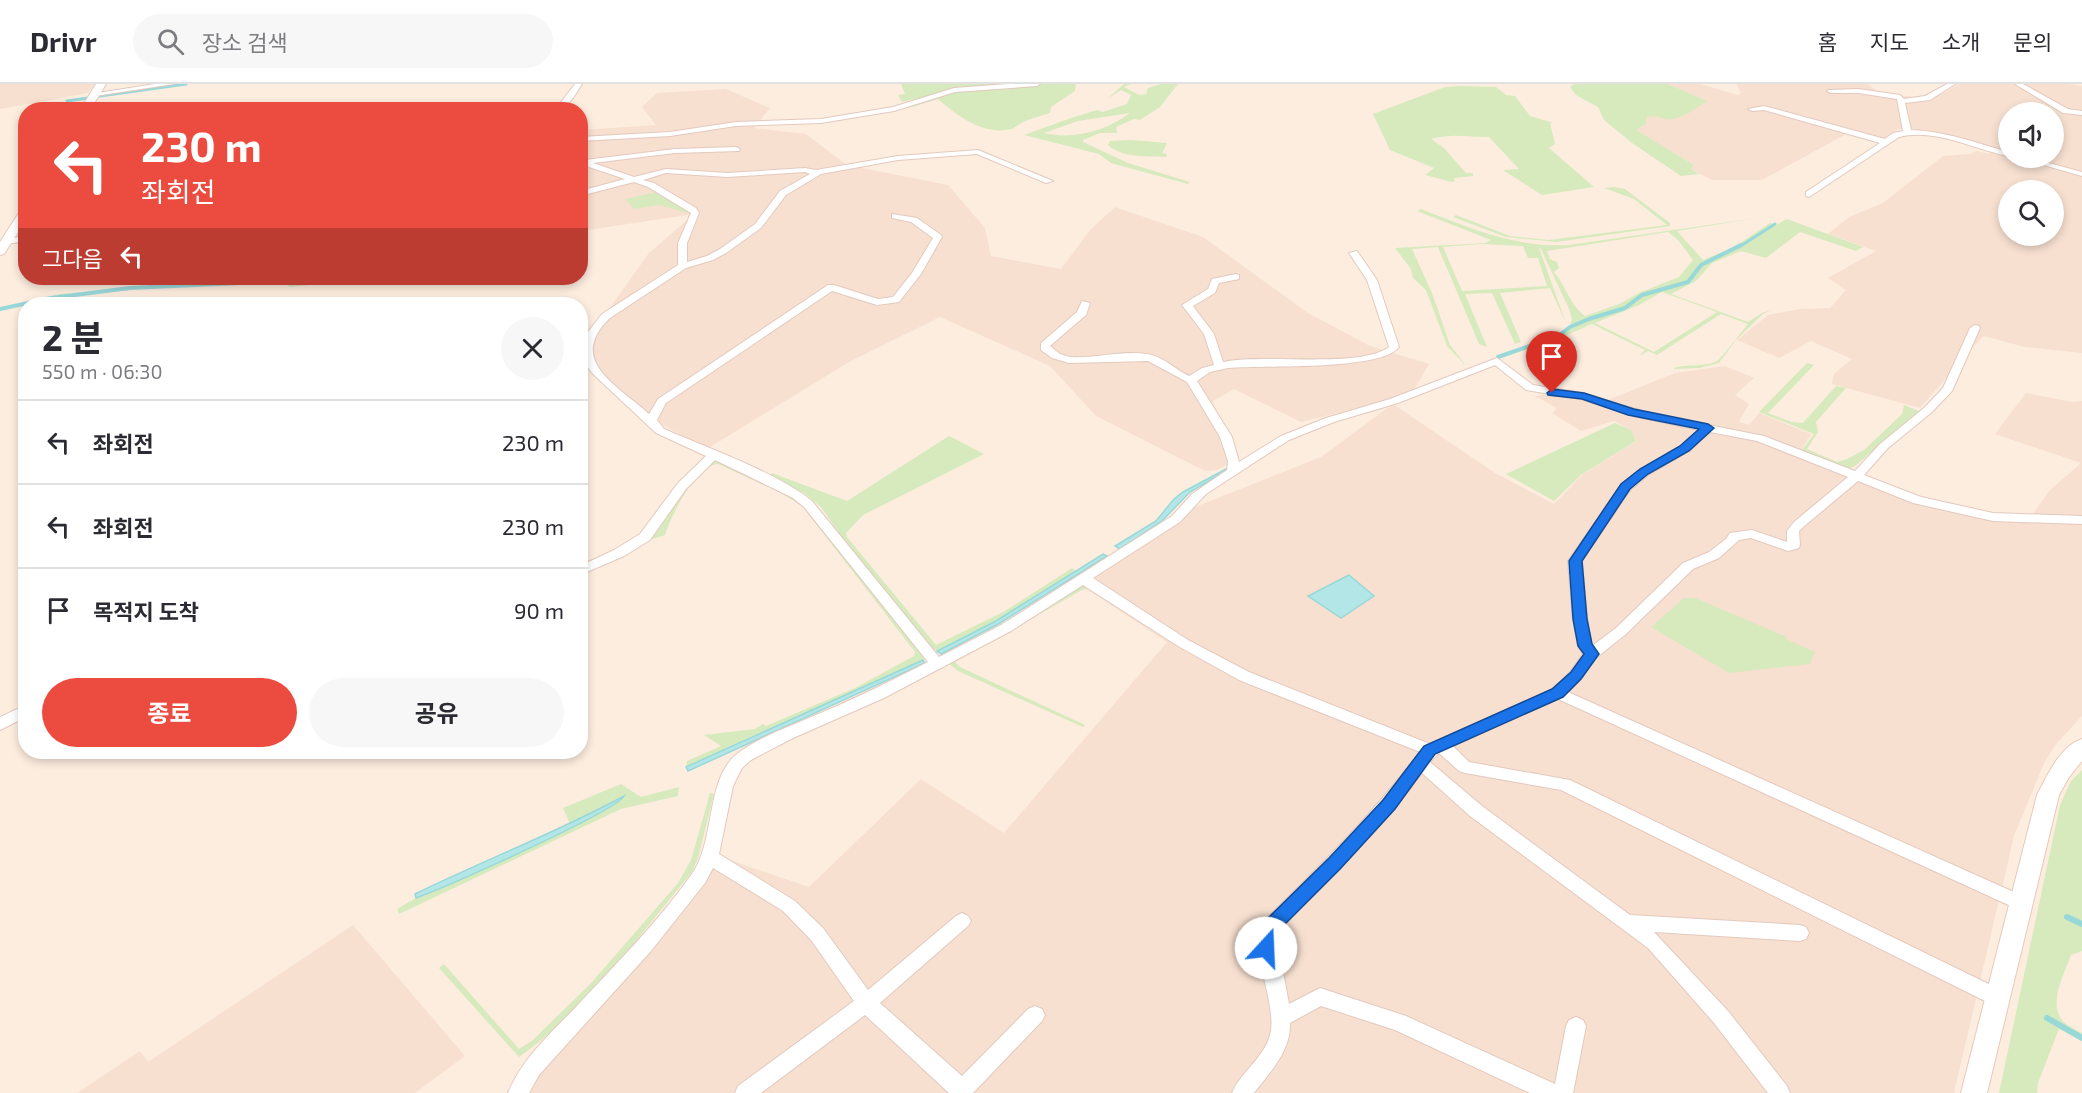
<!DOCTYPE html>
<html lang="ko">
<head>
<meta charset="utf-8">
<style>
	:root { --surface:#fff; --page:#f7f7f7; --text:#2b2b33; --muted:#7c7c81; --line:#e1e1e2; --accent:#ec4c3f }
	body { margin:0; font-family:"Exo 2","Noto Sans KR",sans-serif; background:var(--page); color:var(--text); height:100vh; display:flex; flex-direction:column; font-size:22px; white-space:nowrap }
	* { box-sizing:border-box; margin:0 }
	p { font-size:20px; color:var(--muted) }
	.icon { flex:none; width:33px; height:33px; fill:none; stroke:currentColor; stroke-width:2; stroke-linecap:round; stroke-linejoin:round }
	.map { position:relative; flex:1; overflow:hidden }
	.sheet { position:absolute; left:18px; top:213px; width:570px; height:462px; display:flex; flex-direction:column; background:var(--surface); border-radius:24px; box-shadow:0 3px 9px #0003 }
	.sheet>* { flex:none }
	.top-card { position:absolute; left:18px; top:18px; width:570px; height:183px; border-radius:24px; box-shadow:0 3px 9px #0003; background:#ec4c3f; color:#fff; overflow:hidden }
	.fabs { position:absolute; left:1998px; top:18px; display:grid; gap:12px }
	.fabs a { display:grid; place-items:center; width:66px; height:66px; border-radius:50%; background:var(--surface); box-shadow:0 3px 9px #0003; font-size:30px }
	.pin { position:absolute; display:grid; place-items:center; width:51px; height:51px; color:#fff; margin:-62px -26px; border-radius:50% 50% 50% 0; rotate:-45deg; box-shadow:0 0 6px #0007 }
	.pin .icon { rotate:45deg }
	.me { position:absolute; width:66px; margin:-33px; rotate:20deg; stroke-linejoin:round; filter:drop-shadow(0 0 4px #0008) }
	.turn { display:flex; align-items:center; gap:21px; height:126px; padding:0 24px; font-size:27px }
	.turn .icon { width:78px; height:78px; stroke-width:2.5 }
	.turn b { display:block; font-size:42px; line-height:51px }
	.then { display:flex; align-items:center; height:57px; padding:0 24px; background:#0003; gap:12px; font-size:22px }
	.round { display:grid; place-items:center; flex:none; width:63px; height:63px; border-radius:32px; background:var(--page) }
	.headline { display:flex; align-items:center; justify-content:space-between; height:102px; padding:0 24px }
	h1 { font-size:36px; font-weight:700; line-height:45px }
	.action { display:flex; gap:12px; margin-top:auto; padding:12px 24px }
	.action a { flex:1; height:69px; border-radius:36px; background:var(--accent); color:#fff; font-size:24px; font-weight:700; line-height:69px; text-align:center }
	.action a+a { background:var(--page); color:var(--text) }
	ul { padding:0; list-style:none }
	li { display:flex; align-items:center; gap:18px; height:84px; padding:0 24px; border-top:2px solid var(--line) }
	li div { flex:1 }
	li b { display:block; font-size:22px }
	li em { font-style:normal }
	header { display:flex; align-items:center; gap:36px; box-sizing:border-box; height:84px; padding:0 30px; background:var(--surface); border-bottom:2px solid var(--line) }
	header strong { font-size:28px }
	nav { display:flex; gap:33px; margin-inline-start:auto; font-size:21px }
	.search { width:420px; height:54px; background:var(--page); display:flex; align-items:center; gap:15px; box-sizing:border-box; padding:0 21px; border-radius:33px; color:var(--muted); font-size:22px }
	.map>svg:first-child { display:block }
	.residential { fill:#f7e0d0; fill-rule:evenodd }
	.green { fill:#d6eabd; fill-rule:evenodd }
	.water { fill:#b3e6e6; stroke:#99d8d9; stroke-width:1.5 }
	.lines { fill:none; stroke-linecap:round; stroke-linejoin:round }
	.stream-far2 { stroke:#99d8d9; stroke-width:3 }
	.stream-far1 { stroke:#99d8d9; stroke-width:4 }
	.stream { stroke:#99d8d9; stroke-width:6 }
	.street-casing { stroke:#e3c9be; stroke-width:2 }
	.secondary-casing { stroke:#e8c9bb; stroke-width:2 }
	.street { fill:#fff; fill-rule:evenodd }
	.secondary { fill:#fff; fill-rule:evenodd }
	.route { fill:#1a73e8; stroke:#114b97; stroke-width:1.5 }
</style>
</head>
<body>
<header>
<strong>Drivr</strong>
<div class="search"><svg class="icon" aria-label="search" viewBox="0 0 24 24"><circle cx="10" cy="10" r="6"/><path d="M15 15l6 6"/></svg>장소 검색</div>
<nav><a>홈</a><a>지도</a><a>소개</a><a>문의</a></nav>
</header>
<div class="map">
<svg width="2082" height="1009" viewBox="0 0 2082 1009">
	<rect width="100%" height="100%" fill="#fdeddf"/>
	<path class="residential" d="M0 0H95L88 9 0 25Z
		M1668 0H1700L1738 11 1741 9 1737 0H1867L1879 8 1927 15 1942 10 1958 0H2068L2082 2V269L2025 263 1983 252 1920 324 1832 300 1834 290 1852 275 1811 257 1779 274 1737 256 1768 231 1800 225 1830 224 1846 206 1828 194 1876 167 1828 150 1849 133 1883 119 1943 72 1970 70 1977 67 1989 70 1991 64 1906 45H1898L1880 57 1848 49 1762 96H1712L1691 85 1694 81 1635 46 1646 40 1647 33 1655 31 1668 35 1683 32 1706 17ZM2008 28H2054V74H2008ZM2008 106H2054V152H2008Z
		M726 5 770 24 754 44 806 50 847 81 948 101 985 144 991 172 1061 185 1091 145 1115 123 1203 153 1308 229 1370 262 1429 280 1411 311 1301 338 1234 305 1213 317 1228 380 1217 386 1205 387 1096 332 1050 282 940 233 849 278 707 365 657 338 622 311 596 282 586 257 649 169 694 130 581 147V46L656 41 642 23 657 9Z
		M1725 282 1754 294 1735 311 1749 320 1739 338 1749 341 1759 329 1811 350 1799 370 1913 416 2029 435 2050 406 2081 379 1995 350 2026 309 2073 318 2082 317V632L2057 659 2045 677 2014 752 1954 1009H520L718 772 809 803 921 695 1004 749 1167 558 1082 502 1180 429 1321 373 1393 320 1495 389 1554 420 1582 391 1637 357 1629 345 1614 337 1581 347 1552 329 1557 324 1535 312 1576 307 1608 316 1675 289Z
		M353 841 465 972 415 1009H77L140 967 148 978Z"/>
	<path class="green" d="M901 0H1031L970 3 902 18 898 11 905 10Z
		M1041 0H1076L1075 7 1051 23 1050 29C1041 32 1032 34 1023 38 1019 40 1015 44 1011 45 984 52 956 31 938 15L912 23 908 21 954 7Z
		M1124 0H1131L1124 3 1139 11 1146 10 1148 4 1161 0H1178L1160 23 1140 36 1134 35 1116 43 1117 49H1100L1083 56V58L1128 79 1190 98 1188 100 1111 79 1099 70 1024 51 1071 34 1097 26 1103 28 1127 20 1131 11 1121 6 1107 15ZM1130 29C1106 47 1073 56 1044 49L1078 37Z
		M1574 0H1668L1707 17C1696 24 1681 37 1666 35 1659 33 1655 31 1647 33L1646 40 1636 46 1694 81 1691 85 1699 90 1681 92 1632 59 1604 36 1598 23 1576 11 1570 3Z
		M1461 2 1496 3 1506 11 1515 12 1530 32 1554 39H1550L1555 60 1549 64 1594 103 1542 111 1503 86 1519 85 1489 53C1469 53 1450 49 1431 55L1444 64 1466 89H1473V92L1454 94 1455 97 1452 98 1425 91 1434 84 1390 66 1373 30 1445 3Z
		M1131 56 1167 59 1162 69 1167 70 1166 73C1147 72 1122 74 1108 61L1110 57Z
		M1614 103 1625 105 1670 139V142L1556 158 1506 153 1453 133 1456 131 1510 152 1549 156 1667 141 1634 115 1604 104Z
		M657 108 692 128 691 130 659 121 634 125 625 115Z
		M1421 125C1470 144 1515 164 1569 161L1757 134 1677 147 1703 176 1734 163 1770 139 1774 140 1729 168 1787 135 1863 163 1856 167 1800 148 1766 174 1741 167 1712 179 1696 197 1671 210 1748 238 1762 229 1772 226 1763 230 1736 256 1719 279 1699 284 1673 285C1681 279 1704 284 1717 277 1721 275 1743 246 1748 240L1721 230 1657 271 1648 267 1639 272 1645 266 1592 240 1558 255 1501 274 1499 273 1558 252 1571 243 1622 224 1570 242 1572 235 1569 225 1541 165 1539 164 1566 239 1550 204 1500 209 1521 258 1515 260 1492 209 1465 210 1487 263 1479 260 1438 163 1412 165 1432 209 1450 261 1467 283 1447 262 1426 206 1413 194 1411 185 1395 164 1485 159 1491 156 1417 127ZM1668 148 1678 156 1693 176 1679 193 1641 208 1619 220 1585 232C1570 221 1566 202 1554 188L1559 184 1557 178 1550 175 1547 167ZM1481 160 1523 162 1528 174H1538L1547 202 1462 207 1443 163ZM1662 208 1717 228 1654 268 1595 239 1639 221Z
		M247 194H253L251 197 381 194 289 203 288 200 227 201V198C174 198 120 204 67 210L63 220H51L59 217 58 211 0 224 60 210 202 197H241Z
		M1807 279 1814 281 1768 329 1792 338 1803 339 1836 302 1846 304 1816 338 1818 348 1807 365 1837 378 1847 375 1864 366 1902 330 1904 321 1919 327 1855 382 1845 386 1802 366 1814 350 1759 328Z
		M1615 339 1631 346 1636 357 1581 391 1554 417 1506 390Z
		M949 352 984 370 863 431 846 449 847 453 936 561 1005 527 1072 484 1076 487 996 537 937 567 931 563 841 452 821 423 804 409 768 393 772 389 847 417Z
		M718 377 800 415 924 573 923 576 686 683 687 677 721 662 704 651 755 645 763 640 766 642 857 603 914 572 915 568 802 422 779 408 718 380C696 381 671 432 665 451L640 459 709 379Z
		M1083 500 1094 504 1082 506 955 578 960 583 1085 641 1083 643 958 587 946 577Z
		M1684 514H1695L1787 553 1786 555 1815 568 1810 580 1729 589 1651 543Z
		M2082 686V839L2067 831 2065 834 2082 842V867L2071 871C2064 891 2046 922 2065 939 2069 943 2077 946 2082 949V953L2046 933 2045 934 2082 957 2059 945 2038 999 2037 1009H1999L2060 721 2071 697Z
		M621 700 641 713 679 703 678 712 621 725 399 830 397 825 416 814 610 723 624 712 570 740 563 724Z
		M710 709 714 710 698 774 692 788C639 852 587 925 519 973L439 884 444 880 519 965 533 956 592 898 678 799 691 776Z"/>
	<path class="water" d="M1226 385V387L1190 408 1162 437 1120 465 1115 462 1156 437 1174 415 1183 408Z
		M1103 470 1107 472 1000 539 941 570 937 567 996 537Z
		M1349 491 1374 512 1341 534 1308 512Z
		M923 576 925 579 688 687 686 683Z
		M624 712C615 728 446 803 416 814L415 810C484 776 556 749 624 712Z"/>
	<g class="lines">
		<path class="stream-far2" d="M100 12 186 0
			M67 17 88 14
			M1739 163 1775 140"/>
		<path class="stream-far1" d="M0 225 51 214 130 204 346 194
			M1498 273 1558 252 1570 243 1589 235 1625 224 1642 211 1688 198 1701 181 1741 161"/>
		<path class="stream" d="M2067 833 2082 840
			M2047 934 2082 954"/>
		<g class="street-casing">
			<path id="street" d="M155 0H174L95 12 91 10Z
				M575 0H582C574 12 568 26 553 26L562 17Z
				M1008 0H1040L1037 2 955 8 894 27 821 39 736 42 670 52 580 57V53L670 48 736 38 821 35 893 23 954 4Z
				M1947 0H1955L1930 16 1905 19 1911 46C1944 47 1977 59 2008 68V72C1973 65 1935 44 1899 53L1809 113 1806 112V108L1880 59 1764 26 1752 27 1748 25 1764 22 1885 55 1893 49 1903 47 1897 15 1858 9H1831L1827 7 1829 6 1858 5 1900 11 1904 15 1925 12Z
				M2015 0H2023L2068 25 2082 27V31L2063 29Z
				M736 63 740 65 739 67 675 69 593 79 634 93 666 85 727 89 805 84 816 86 898 72 978 66 1053 97 1046 99 977 70 898 76 821 90 786 111 761 144 726 169 713 176 686 184 610 234C565 277 619 302 649 330L658 315 828 201H834L878 215 893 213 912 189 933 154 911 138 892 134V130L917 134 941 151 942 153 921 190 899 218 877 221 832 207 666 319 657 336 664 345C708 364 776 388 812 417L939 573 1001 541 1172 432 1192 410 1227 386 1228 377 1220 353 1187 298 1148 277 1069 279 1052 274 1041 266V259L1077 228 1082 217 1090 219 1086 231 1050 262 1060 270 1070 273C1097 275 1125 265 1152 271 1166 275 1176 286 1189 292L1202 284 1214 281 1204 250 1182 221 1208 205 1212 195 1236 190 1239 191V195L1219 199 1215 209 1193 222 1214 250 1223 278C1265 269 1359 285 1389 263L1367 196 1349 169 1357 167 1377 196 1399 263C1382 287 1261 281 1228 284L1210 288 1197 297 1232 353 1239 378 1281 352 1326 334 1390 315 1497 274 1533 301 1583 309 1648 329 1764 352 1855 387 1880 360 1924 324 1943 304 1970 244 1975 241 1979 242 1980 244 1952 307 1932 328 1888 364 1864 391 1921 413 1993 429 2082 432V440L1993 437 1913 419 1858 397 1802 444 1799 447 1800 461 1799 464 1788 467 1751 454 1739 456 1719 474 1693 485 1626 550 1596 574 1581 595 1568 608 2027 814 2030 819 2027 824 2021 827 2015 824 1558 615 1453 662 1469 678 1570 696 2005 908 2007 914 2005 920 1998 923 1991 920 1561 706 1465 689 1459 687 1439 669 1430 678 1482 722 1630 831 1800 841 1806 843 1809 849 1806 855 1800 857 1654 848 1728 927 1787 1002 1790 1009H1768L1714 939 1648 864 1470 732 1422 689C1378 747 1327 798 1276 849L1289 920 1320 904 1406 932 1555 1000 1566 942 1569 936 1576 933 1583 936 1586 942 1573 1009H1530L1395 946 1321 922 1290 939C1291 967 1270 988 1254 1009H1232C1241 987 1268 971 1271 946 1275 917 1250 863 1261 840 1318 784 1371 732 1420 668L1239 596 1178 562 1083 501 1011 547 884 614 793 654 751 676 742 684 733 702 719 770 795 817 823 844 868 906 956 832 962 829 968 832 971 837 968 842 880 919 962 992 1028 925 1035 922 1042 925 1045 931 1042 937 973 1009H949L865 931 761 1009H735L738 1002 854 917 811 856 783 827 713 784 705 799 651 867 539 991 529 1009H508C522 975 550 950 575 924 615 881 658 838 692 790 716 756 705 694 738 669 761 652 791 642 816 631 854 615 891 597 928 578L804 423 793 414 715 376 686 405 650 456 624 472 580 491V482L614 466 640 450 678 399 706 372 656 349 593 290 584 278 581 269 587 249 602 230 678 181V159L691 129 648 103 634 98 580 112V107L625 95 580 80V73L585 76 675 65ZM805 88 810 90 780 107 755 140 720 165 707 172 687 178V159L699 129 696 124 654 99 643 96 666 89 727 93ZM1495 281 1526 306 1581 315 1642 334 1699 346 1681 363 1640 385 1622 400 1568 477 1573 535 1578 562 1583 570 1571 587 1553 605 1430 660 1249 588 1188 556 1093 494 1180 438 1206 410 1289 356 1334 338 1398 319ZM1710 348 1757 357 1848 393 1794 438 1787 447V458L1752 446 1730 449 1726 455 1709 468 1683 479 1616 544 1592 562 1587 535 1582 477 1630 406 1648 391 1689 367Z
				M2019 74H2030L2082 88V92Z
				M26 151V157L7 160 3 157Z
				M26 621V633L0 646V633Z"/>
		</g>
		<g class="secondary-casing">
			<path id="secondary" d="M96 0H106L90 26H80Z
				M26 123V136L4 170 0 171V158L22 124Z
				M2082 655V677L2069 693 2059 711 1987 1009H1961L2037 711C2047 692 2060 662 2082 655Z"/>
		</g>
		<use href="#street" class="street"/>
		<use href="#secondary" class="secondary"/>
	</g>
	<path class="route" d="M1552 305 1584 309 1634 325 1708 340 1714 344 1689 367 1648 390 1630 405 1582 477 1587 535 1592 560 1599 570 1581 595 1563 613 1435 670 1395 725 1341 784 1276 849 1273 870 1266 872 1260 870 1257 864 1261 841 1329 774 1383 716 1424 662 1552 605 1571 588 1584 570 1578 562 1573 535 1569 477 1621 400 1640 385 1680 362 1699 345 1628 331 1582 315 1548 311 1547 309Z"/>
</svg>
<div class="fabs">
<a><svg class="icon" aria-label="sound" viewBox="0 0 24 24"><path d="M4 9h4l5-4v14l-5-4H4zM17 9q2 3 0 6"/></svg></a>
<a><svg class="icon" aria-label="search" viewBox="0 0 24 24"><circle cx="10" cy="10" r="6"/><path d="M15 15l6 6"/></svg></a>
</div>
<div class="pin" style="left:1552px;top:309px;background:#d93025"><svg class="icon" aria-label="arrive" viewBox="0 0 24 24"><path d="M6 21V4h12l-3 4 3 4H6"/></svg></div>
<svg class="me" style="left:1266px;top:864px" viewBox="-20 -20 40 40"><circle r="19" fill="#fff"/><path d="M0-13L10 11 0 6-10 11z" fill="#1a73e8"/></svg>
<div class="top-card">
<div class="turn"><svg class="icon" aria-label="left" viewBox="0 0 24 24"><path d="M17 20v-9H6M10 6l-5 5 5 5"/></svg><div><b>230 m</b>좌회전</div></div>
<div class="then">그다음<svg class="icon" aria-label="left" viewBox="0 0 24 24"><path d="M17 20v-9H6M10 6l-5 5 5 5"/></svg></div>
</div>
<section class="sheet">
<div class="headline"><div><h1>2 분</h1><p>550 m · 06:30</p></div><a class="round"><svg class="icon" aria-label="close" viewBox="0 0 24 24"><path d="M6 6l12 12M18 6L6 18"/></svg></a></div>
<ul>
<li><svg class="icon" aria-label="left" viewBox="0 0 24 24"><path d="M17 20v-9H6M10 6l-5 5 5 5"/></svg><div><b>좌회전</b></div><em>230 m</em></li>
<li><svg class="icon" aria-label="left" viewBox="0 0 24 24"><path d="M17 20v-9H6M10 6l-5 5 5 5"/></svg><div><b>좌회전</b></div><em>230 m</em></li>
<li><svg class="icon" aria-label="arrive" viewBox="0 0 24 24"><path d="M6 21V4h12l-3 4 3 4H6"/></svg><div><b>목적지 도착</b></div><em>90 m</em></li>
</ul>
<div class="action"><a>종료</a><a>공유</a></div>
</section>
</div>
</body>
</html>
